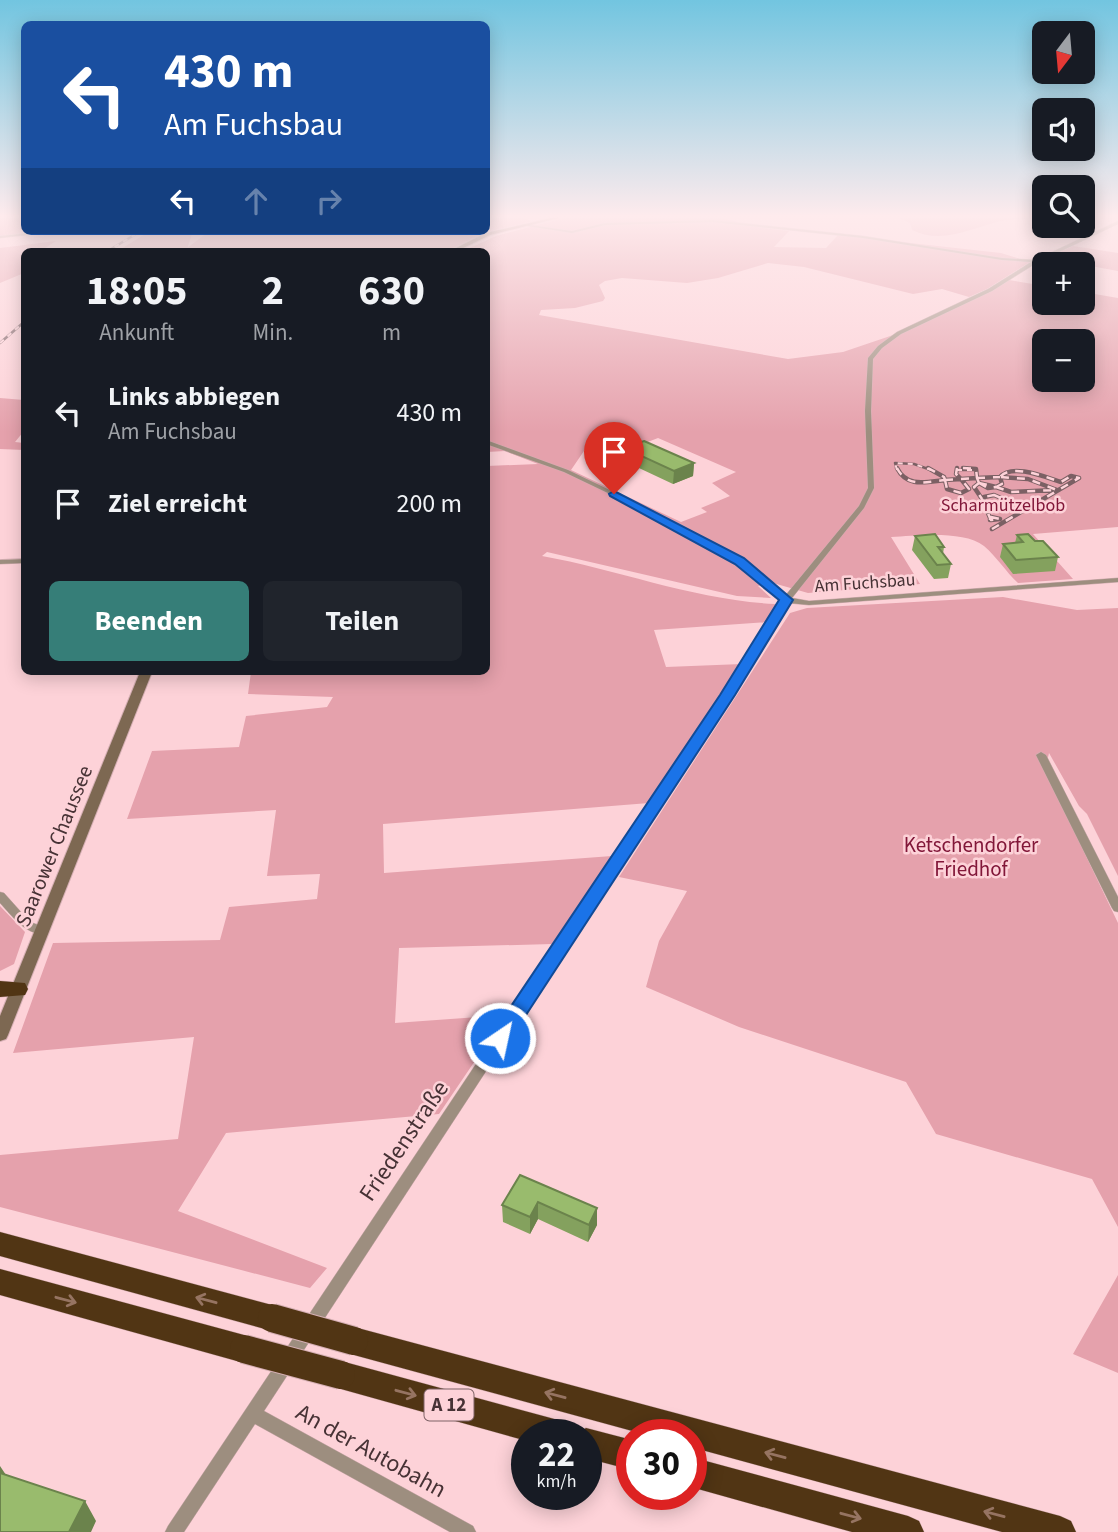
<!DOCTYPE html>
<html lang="de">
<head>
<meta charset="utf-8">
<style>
	:root { --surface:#171b24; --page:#20242c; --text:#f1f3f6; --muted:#9ea1a6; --accent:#367e78 }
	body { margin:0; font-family:"Source Sans 3",sans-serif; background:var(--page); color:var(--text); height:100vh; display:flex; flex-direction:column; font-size:26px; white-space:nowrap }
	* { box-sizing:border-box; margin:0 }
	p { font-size:23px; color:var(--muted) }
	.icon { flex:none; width:38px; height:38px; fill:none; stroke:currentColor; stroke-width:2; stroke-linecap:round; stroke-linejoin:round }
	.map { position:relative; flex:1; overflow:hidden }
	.panel { position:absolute; left:21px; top:248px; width:469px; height:427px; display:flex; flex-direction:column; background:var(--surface); border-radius:10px; box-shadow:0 4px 18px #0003 }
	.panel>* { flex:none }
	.banner { position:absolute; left:21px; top:21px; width:469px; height:214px; border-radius:10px; box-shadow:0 4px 18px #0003; background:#1a4fa0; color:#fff; overflow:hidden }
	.needle { width:46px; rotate:196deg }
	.controls { position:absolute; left:1032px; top:21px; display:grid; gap:14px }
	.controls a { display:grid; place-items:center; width:63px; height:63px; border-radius:10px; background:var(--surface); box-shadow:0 4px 18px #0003; font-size:35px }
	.speed { position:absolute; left:511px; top:1419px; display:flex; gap:14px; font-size:35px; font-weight:700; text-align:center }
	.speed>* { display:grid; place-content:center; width:91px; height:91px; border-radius:50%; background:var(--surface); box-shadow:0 4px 18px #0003; line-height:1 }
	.speed small { font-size:18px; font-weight:400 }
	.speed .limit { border:10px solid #d22; background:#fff; color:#111 }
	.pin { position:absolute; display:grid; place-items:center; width:60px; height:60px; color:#fff; margin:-72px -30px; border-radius:50% 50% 50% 0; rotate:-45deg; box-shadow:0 0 7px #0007 }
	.pin .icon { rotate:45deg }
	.me { position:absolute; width:77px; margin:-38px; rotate:34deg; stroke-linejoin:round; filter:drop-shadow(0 0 5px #0008) }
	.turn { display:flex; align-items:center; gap:24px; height:147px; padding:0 28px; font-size:32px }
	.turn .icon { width:91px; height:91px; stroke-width:2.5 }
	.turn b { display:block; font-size:49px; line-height:60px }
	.lanes { display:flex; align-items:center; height:66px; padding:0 28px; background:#0003; justify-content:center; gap:35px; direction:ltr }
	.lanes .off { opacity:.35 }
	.eta { display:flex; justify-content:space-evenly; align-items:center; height:119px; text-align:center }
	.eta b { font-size:42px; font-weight:700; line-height:49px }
	.cta { display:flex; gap:14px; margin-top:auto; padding:14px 28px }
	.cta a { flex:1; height:80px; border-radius:10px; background:var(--accent); color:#fff; font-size:28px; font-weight:700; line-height:80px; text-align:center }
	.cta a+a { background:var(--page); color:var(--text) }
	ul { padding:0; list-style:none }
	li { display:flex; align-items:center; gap:21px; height:91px; padding:0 28px }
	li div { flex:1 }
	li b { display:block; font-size:26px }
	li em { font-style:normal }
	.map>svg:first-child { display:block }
	.green { fill:#e5a1ac; fill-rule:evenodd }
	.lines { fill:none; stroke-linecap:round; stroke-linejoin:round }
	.street-casing { stroke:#d5afb4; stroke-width:1 }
	.secondary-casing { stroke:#d5afb4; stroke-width:2 }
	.highway-casing { stroke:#d5afb4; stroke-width:1 }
	.street { fill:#9d8e7f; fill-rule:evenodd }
	.secondary { fill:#7d6852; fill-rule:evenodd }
	.highway { fill:#513514; fill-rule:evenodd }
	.rail-far1-casing { stroke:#7b6064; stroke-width:2.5 }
	.rail-casing { stroke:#7b6064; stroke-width:4.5 }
	.rail-far1 { stroke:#fdd2d8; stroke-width:2; stroke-dasharray:5; stroke-linecap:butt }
	.rail { stroke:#fdd2d8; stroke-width:2.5; stroke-dasharray:8; stroke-linecap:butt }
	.highway-bridge-casing { stroke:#d5afb4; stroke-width:30; stroke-linecap:butt }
	.highway-bridge { stroke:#513514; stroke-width:28 }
	.wall { fill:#84a15e }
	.shaded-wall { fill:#6b834c }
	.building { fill:#99bb6d; stroke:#6b834c; stroke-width:2 }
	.oneway { stroke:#967462 }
	.route { fill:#1a73e8; stroke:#114b97; stroke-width:2 }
	.labels { text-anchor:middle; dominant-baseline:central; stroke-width:5; stroke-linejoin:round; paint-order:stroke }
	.far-park-label { font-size:18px; fill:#821739; stroke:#fdd2d8 }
	.far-street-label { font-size:18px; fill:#473235; stroke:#fdd2d8 }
	.shield { fill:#fdd2d8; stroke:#7e6266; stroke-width:2 }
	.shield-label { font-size:19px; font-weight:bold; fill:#473235 }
	.park-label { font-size:21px; fill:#821739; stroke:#fdd2d8 }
	.street-label { font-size:21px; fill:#473235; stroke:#fdd2d8 }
	.near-street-label { font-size:24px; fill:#473235; stroke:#fdd2d8 }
</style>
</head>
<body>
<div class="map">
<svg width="1118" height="1532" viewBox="0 0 1118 1532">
	<rect width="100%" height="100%" fill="#fdd2d8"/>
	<path class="green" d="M0 218H24V231H51L0 236Z
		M487 218H522L533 221 486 232 445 252 187 251V248L207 233 206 231H486Z
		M564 218H719L735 221 741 225 789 231 774 247 826 248 838 235 1001 253 1030 262 987 289 969 297 942 289 913 294 804 267 768 263 718 278 687 283 622 278 605 281 599 285 605 298 603 301 575 308 541 310 539 315 788 359 843 352 902 332 1009 280 1045 286V303H1083V292L1118 298V527L1033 534 1073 579 1018 583C1006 572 997 557 984 546 963 530 917 536 891 537L920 584 808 593 773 583 758 586 771 598 737 596 547 552 542 556C620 570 694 600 775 604L776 607 767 622 654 630 666 667 742 664 649 803 383 824 384 873 612 856 552 944 399 948 395 1023 506 1015 439 1114 226 1133 178 1211 327 1268 310 1288 0 1207V1155L178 1139 194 1037 13 1053 53 943 220 940 229 907 317 899 320 874 267 876 276 810 127 819 152 751 239 747 246 716 327 707 333 697 248 694 251 672H486L487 466 538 464 505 451 487 452 486 252H461L496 236ZM1045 341H1083V380H1045ZM658 438 736 472 712 483 730 496 701 508 707 512 681 522 571 470 586 448 609 457Z
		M899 218H1045V220C1030 218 1016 218 1001 221 971 228 943 245 912 230L910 223Z
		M150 231H193L186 252H116Z
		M56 241 39 252H24V273L0 283V248Z
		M1073 246 1118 253V271L1047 258Z
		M0 398 24 400V431L15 442 24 443V450L0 449Z
		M1003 597 1077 610 1118 608V876L1087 814 1079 806 1049 753 1045 770 1118 923V1227L1092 1179 936 1134 906 1082 739 1027 646 987 659 941 687 891 619 877 790 613 807 608Z
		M0 906 25 932 14 964 0 971Z
		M1118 1275V1373L1073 1354Z"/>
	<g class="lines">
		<g class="street-casing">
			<path id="street" d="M713 220 863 236 1002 258 1035 260 1118 221V224L1038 262 992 291 901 334 882 348 873 359 871 411 874 488 864 508 792 598 809 601 1118 578V582L809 605 788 603 722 710 264 1411 473 1526 476 1532H450L255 1424 184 1532H165L168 1526 712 710 782 600 736 563 639 508 564 472 486 444V440L568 470 643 506 742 559 785 596 859 506 868 488 865 411 868 358 878 346 897 332 988 289 1031 262 1002 260 863 238 713 222 605 225 572 233 521 225 523 224 572 231 605 223Z
				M47 231H62L0 238V236Z
				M24 559V563L0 564V560Z
				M1041 752 1046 755 1118 897V912L1114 911 1112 908 1036 755Z
				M0 892 4 893 30 922 47 928 49 931 47 934C26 936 13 917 0 903Z"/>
		</g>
		<g class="secondary-casing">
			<path id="secondary" d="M551 218H559L490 235 455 252H448L486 233Z
				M140 672H152L8 1035 6 1039 0 1041V1016Z"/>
		</g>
		<g class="highway-casing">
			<path id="highway" d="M0 981 25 983 28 989 25 995 0 997Z
				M0 1232 272 1305 282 1309 286 1318 282 1327 272 1331 0 1256Z
				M0 1269 244 1335 254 1339 258 1349 254 1359 244 1363 0 1295Z
				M354 1327 1060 1516 1071 1521 1076 1532H1002L691 1447V1435H647L354 1355 344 1351 340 1341 344 1331Z
				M341 1361 558 1420 569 1424 573 1435H527V1441L341 1389 331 1385 327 1375 331 1365Z
				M586 1428 632 1440V1470L586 1458V1435H574Z
				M691 1457 908 1516 919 1521 924 1532H852L691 1487Z"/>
		</g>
		<use href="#street" class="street"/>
		<use href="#secondary" class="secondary"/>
		<use href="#highway" class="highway"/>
		<g class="rail-far1-casing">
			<path id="rail-far1" d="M106 252 141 231
				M0 343 24 322
				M897 470 895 463 914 464 931 470
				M957 470H976"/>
		</g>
		<g class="rail-casing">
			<path id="rail" d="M897 468C907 488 926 482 945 480
				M928 468 944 477 945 480
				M957 468 956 474 961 479
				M963 468 976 469 977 478
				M977 478 979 483
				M977 478 1000 477
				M961 479 977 478
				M945 480 947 489 961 493 969 489 961 479
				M945 480 961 479
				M979 483 988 488 996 487
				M979 483 974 487 982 499
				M979 483 996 487
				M996 487 1011 492 1057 490 1028 479 1000 477
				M996 487 1002 484 1000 477
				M994 495 1006 500 1002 506 983 502 984 497Z
				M982 499 990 518
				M991 517 1000 519 991 520Z
				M990 520V518
				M992 529 1079 478 1071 476 1061 482C1045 477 1012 463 1000 477"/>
		</g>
		<use href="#rail-far1" class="rail-far1"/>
		<use href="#rail" class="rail"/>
		<g class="highway-bridge-casing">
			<path id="highway-bridge" d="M272 1318 354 1341
				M244 1349 341 1375"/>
		</g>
		<use href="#highway-bridge" class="highway-bridge"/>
	</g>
	<path class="wall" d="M624 448 694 463 693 476 673 484 624 461Z
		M1017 535 1058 557 1055 571 1013 574 1000 557 1003 544 1015 543Z
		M915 536 944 547 943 554 951 564 948 578 934 579 912 550Z
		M520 1175 597 1208V1225L588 1242 538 1219 530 1234 503 1222 502 1205Z"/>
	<path class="shaded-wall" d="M694 463 693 476 673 484 674 471Z
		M538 1202V1219L530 1234V1217Z
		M597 1208V1225L588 1242 589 1225Z
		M0 1466 8 1478 0 1488Z
		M85 1501 96 1521 91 1532H69Z"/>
	<path class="building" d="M644 441 694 463 674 471 624 448Z
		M935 534 944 547H938L951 564 937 565 915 536Z
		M1028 534 1035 541H1043L1058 557 1016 560 1003 544 1023 542 1017 535Z
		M520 1175 597 1208 589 1225 538 1202 530 1217 502 1205Z
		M0 1473 85 1501 69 1532H0Z"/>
	<defs><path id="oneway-shaft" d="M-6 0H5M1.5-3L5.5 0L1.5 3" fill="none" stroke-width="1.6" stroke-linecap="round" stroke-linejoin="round" transform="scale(1.75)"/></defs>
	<g class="oneway">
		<use href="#oneway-shaft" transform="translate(66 1300) rotate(15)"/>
		<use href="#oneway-shaft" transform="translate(206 1300) rotate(-165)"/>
		<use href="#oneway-shaft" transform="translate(406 1393) rotate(15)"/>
		<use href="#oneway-shaft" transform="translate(555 1395) rotate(-165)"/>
		<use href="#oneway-shaft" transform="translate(775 1455) rotate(-165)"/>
		<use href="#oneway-shaft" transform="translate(994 1514) rotate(-165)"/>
		<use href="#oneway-shaft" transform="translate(851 1516) rotate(15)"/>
	</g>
	<linearGradient id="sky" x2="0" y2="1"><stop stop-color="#72c5e0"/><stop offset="0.5" stop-color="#feebed"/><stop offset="1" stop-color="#feebed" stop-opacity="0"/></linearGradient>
	<rect width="1118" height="432" fill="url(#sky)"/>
	<path class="route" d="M614 491 744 558 793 600 735 695 507 1044 500 1047 493 1044 490 1038 493 1033 720 695 779 600 735 564 610 496 609 494Z"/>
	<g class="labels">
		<g class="far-park-label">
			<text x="1003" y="505">Scharmützelbob</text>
		</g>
		<g class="far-street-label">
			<text transform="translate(865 583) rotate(-4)">Am Fuchsbau</text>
		</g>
		<rect class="shield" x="424.5" y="1389.5" width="49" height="31" rx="5"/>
		<g class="shield-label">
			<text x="449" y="1405">A 12</text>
		</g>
		<g class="park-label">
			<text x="971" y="845">Ketschendorfer<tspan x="971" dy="24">Friedhof</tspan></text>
		</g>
		<g class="street-label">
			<text transform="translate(54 846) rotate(-68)">Saarower Chaussee</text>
		</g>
		<g class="near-street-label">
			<text transform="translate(404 1141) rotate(-56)">Friedenstraße</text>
			<text transform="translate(371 1451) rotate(29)">An der Autobahn</text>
		</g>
	</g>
</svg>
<div class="controls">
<a><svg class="needle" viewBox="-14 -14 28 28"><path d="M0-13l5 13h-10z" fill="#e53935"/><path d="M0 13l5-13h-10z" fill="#9ea1a6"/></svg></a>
<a><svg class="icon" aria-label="sound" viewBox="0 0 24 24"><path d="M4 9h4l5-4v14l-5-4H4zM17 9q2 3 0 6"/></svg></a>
<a><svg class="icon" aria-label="search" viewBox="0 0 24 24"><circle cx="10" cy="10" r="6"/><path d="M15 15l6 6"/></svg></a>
<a>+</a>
<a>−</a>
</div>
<div class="speed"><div>22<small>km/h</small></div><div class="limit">30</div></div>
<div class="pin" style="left:614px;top:494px;background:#d93025"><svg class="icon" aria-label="arrive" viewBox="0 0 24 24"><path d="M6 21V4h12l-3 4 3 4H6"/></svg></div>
<svg class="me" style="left:500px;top:1038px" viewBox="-20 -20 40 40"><circle r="17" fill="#1a73e8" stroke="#fff" stroke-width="3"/><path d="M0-11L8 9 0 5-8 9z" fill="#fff"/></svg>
<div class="banner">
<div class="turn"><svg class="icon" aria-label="left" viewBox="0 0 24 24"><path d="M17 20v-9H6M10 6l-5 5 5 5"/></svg><div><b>430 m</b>Am Fuchsbau</div></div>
<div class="lanes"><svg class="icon" aria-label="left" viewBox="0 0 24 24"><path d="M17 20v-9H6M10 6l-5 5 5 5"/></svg><svg class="icon off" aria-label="ahead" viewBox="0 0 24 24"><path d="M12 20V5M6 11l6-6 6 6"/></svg><svg class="icon off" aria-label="right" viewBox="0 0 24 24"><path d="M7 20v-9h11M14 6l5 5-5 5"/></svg></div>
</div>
<section class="panel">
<div class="eta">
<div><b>18:05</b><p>Ankunft</p></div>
<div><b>2</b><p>Min.</p></div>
<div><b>630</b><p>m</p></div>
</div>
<ul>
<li><svg class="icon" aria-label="left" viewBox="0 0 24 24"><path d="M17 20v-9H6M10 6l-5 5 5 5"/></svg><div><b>Links abbiegen</b><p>Am Fuchsbau</p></div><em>430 m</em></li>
<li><svg class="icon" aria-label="arrive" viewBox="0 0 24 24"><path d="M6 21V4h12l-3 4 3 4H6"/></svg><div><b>Ziel erreicht</b></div><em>200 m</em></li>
</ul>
<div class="cta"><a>Beenden</a><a>Teilen</a></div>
</section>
</div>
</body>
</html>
